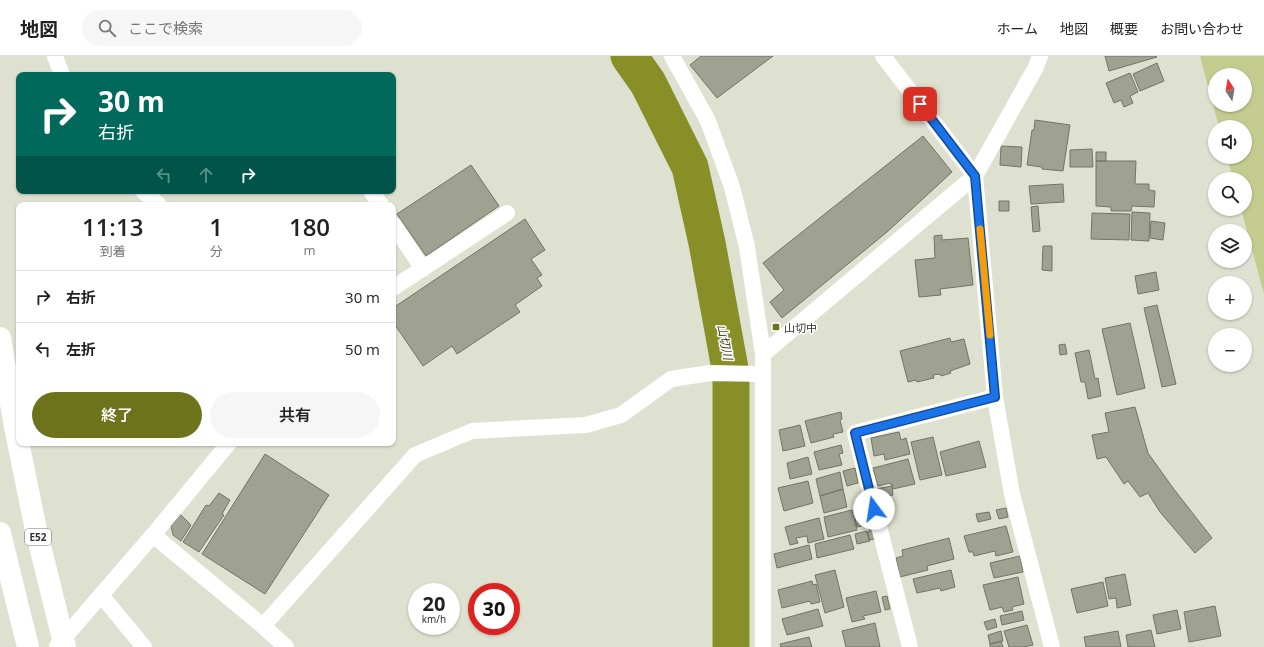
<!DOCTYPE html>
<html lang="ja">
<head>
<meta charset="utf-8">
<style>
	:root { --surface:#fff; --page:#f6f6f6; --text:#222; --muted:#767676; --line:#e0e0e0; --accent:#6d731a }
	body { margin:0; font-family:"Open Sans","Noto Sans JP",sans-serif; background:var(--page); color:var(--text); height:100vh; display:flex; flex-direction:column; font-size:15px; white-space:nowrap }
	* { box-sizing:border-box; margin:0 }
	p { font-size:13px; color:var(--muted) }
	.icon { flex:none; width:22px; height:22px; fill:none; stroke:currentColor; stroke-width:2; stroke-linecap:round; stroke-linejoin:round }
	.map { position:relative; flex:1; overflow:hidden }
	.panel { position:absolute; left:16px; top:146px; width:380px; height:244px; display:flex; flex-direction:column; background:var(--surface); border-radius:8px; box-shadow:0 1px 3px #0004 }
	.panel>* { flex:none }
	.guide { position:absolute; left:16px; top:16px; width:380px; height:122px; border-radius:8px; box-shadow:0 1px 3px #0004; background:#00695c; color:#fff; overflow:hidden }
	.needle { width:26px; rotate:349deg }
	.buttons { position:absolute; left:1208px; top:12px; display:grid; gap:8px }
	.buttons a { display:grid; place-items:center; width:44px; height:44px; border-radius:50%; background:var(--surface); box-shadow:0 1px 3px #0004; font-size:20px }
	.speed { position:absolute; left:408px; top:527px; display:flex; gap:8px; font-size:20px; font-weight:700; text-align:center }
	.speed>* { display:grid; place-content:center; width:52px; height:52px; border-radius:50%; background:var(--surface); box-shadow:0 1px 3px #0004; line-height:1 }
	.speed small { font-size:10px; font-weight:400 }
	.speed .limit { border:6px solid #d22; background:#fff; color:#111 }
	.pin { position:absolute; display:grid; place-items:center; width:34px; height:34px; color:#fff; margin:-17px; border-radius:8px; box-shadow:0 2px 6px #0006 }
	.me { position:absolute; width:44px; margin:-22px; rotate:346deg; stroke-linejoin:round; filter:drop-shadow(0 0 3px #0008) }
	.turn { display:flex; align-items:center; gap:14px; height:84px; padding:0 16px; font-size:18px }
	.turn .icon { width:52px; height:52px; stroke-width:2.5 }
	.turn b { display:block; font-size:28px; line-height:34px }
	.lanes { display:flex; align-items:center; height:38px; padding:0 16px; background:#0003; justify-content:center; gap:20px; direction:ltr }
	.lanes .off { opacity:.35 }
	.eta { display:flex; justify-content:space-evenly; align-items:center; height:68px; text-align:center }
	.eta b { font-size:24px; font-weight:600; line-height:28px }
	.action { display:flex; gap:8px; margin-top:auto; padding:8px 16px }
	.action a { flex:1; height:46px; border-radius:24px; background:var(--accent); color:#fff; font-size:16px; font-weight:600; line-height:46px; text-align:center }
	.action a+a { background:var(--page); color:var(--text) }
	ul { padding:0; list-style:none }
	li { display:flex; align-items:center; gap:12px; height:52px; padding:0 16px; border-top:1px solid var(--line) }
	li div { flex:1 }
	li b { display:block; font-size:15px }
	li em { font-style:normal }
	header { display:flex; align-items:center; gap:24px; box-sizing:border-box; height:56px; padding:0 20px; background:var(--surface); border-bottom:1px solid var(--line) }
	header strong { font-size:19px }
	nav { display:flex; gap:22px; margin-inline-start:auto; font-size:14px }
	.search { width:280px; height:36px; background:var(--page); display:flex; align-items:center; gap:10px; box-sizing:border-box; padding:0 14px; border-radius:22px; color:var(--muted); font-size:15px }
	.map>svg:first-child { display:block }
	.green { fill:#c4cb8e; fill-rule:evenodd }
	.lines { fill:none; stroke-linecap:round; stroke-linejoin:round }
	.river { stroke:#888f27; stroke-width:37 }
	.building { fill:#9fa191; stroke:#727464 }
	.minor { stroke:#fff; stroke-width:16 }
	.motorway { stroke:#fff; stroke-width:22 }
	.route-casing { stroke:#114b97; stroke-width:10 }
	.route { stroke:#1a73e8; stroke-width:7 }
	.slow { stroke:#f59e0b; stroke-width:7 }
	.poi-dot { fill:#6d731a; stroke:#fff; stroke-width:1.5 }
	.labels { text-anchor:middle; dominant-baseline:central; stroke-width:3; stroke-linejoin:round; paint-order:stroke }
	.shield { fill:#fff; stroke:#70706b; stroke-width:1 }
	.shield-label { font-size:10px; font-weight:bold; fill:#32332c }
	.poi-label { font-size:11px; fill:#32332c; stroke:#fff; text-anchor:start }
	.water-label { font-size:12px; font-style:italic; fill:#43461c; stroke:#fff }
</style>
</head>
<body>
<header>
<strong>地図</strong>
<div class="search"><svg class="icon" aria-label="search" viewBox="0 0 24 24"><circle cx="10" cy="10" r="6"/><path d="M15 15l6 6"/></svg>ここで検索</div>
<nav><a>ホーム</a><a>地図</a><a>概要</a><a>お問い合わせ</a></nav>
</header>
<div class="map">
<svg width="1264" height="591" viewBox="0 0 1264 591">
	<rect width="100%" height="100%" fill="#dfe1d0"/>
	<path class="green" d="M1200 0H1264V238L1241 153H1245V123H1233L1227 101H1245V71H1219ZM1215 19H1245V49H1215Z"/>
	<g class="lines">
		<path class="river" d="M629 0 648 27 690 111 707 187 731 318V591"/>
	</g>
	<path class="building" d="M701 0H773L717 42 690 9Z
		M1105 0H1156L1157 1 1109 15Z
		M1157 7 1164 25 1140 35 1133 18Z
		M1130 17 1138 36 1130 40 1133 47 1124 51 1121 44 1114 47 1106 27Z
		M1035 64 1070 69 1063 115 1042 113V111L1027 109 1032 74H1034Z
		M923 80 952 116 887 176 782 262 770 246 784 234 763 207Z
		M1001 90 1022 91 1021 111 1000 109Z
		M1092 93 1093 111H1070V94Z
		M1096 96H1106V105H1096Z
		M1096 105H1136L1135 128H1149V134L1155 135 1154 151 1132 150 1131 155H1111V151L1096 150Z
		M471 109 499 150 426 200 397 158Z
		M1063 128 1064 146 1031 148 1029 130Z
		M999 145H1009V155H999Z
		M1038 150 1040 175 1033 176 1031 151Z
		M1132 156 1150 157 1149 185 1131 184Z
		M1092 157 1130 158 1129 184 1091 183Z
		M525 163 545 194 531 203 542 219 537 222 542 230 515 249 520 256 457 298 452 290 423 310 393 266V252Z
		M1151 165 1165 167 1163 184 1150 182Z
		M942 179V184L968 182 973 229 940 233 941 239 919 241 915 204 935 202 934 180Z
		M1043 190H1052V215L1042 214Z
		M1156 216 1159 234 1138 238 1135 220Z
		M1157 249 1176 328 1162 331 1144 252Z
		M1130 267 1145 332 1117 339 1102 273Z
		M950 282 951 286 964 283 970 308 950 315 951 317 941 320 940 318 933 319 934 322 917 326 916 324 908 326 900 295Z
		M1065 288 1067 298 1060 299 1059 289Z
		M1089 294 1095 323 1098 322 1101 340 1088 343 1085 326H1081L1075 297Z
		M1135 351 1148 397 1173 432 1212 482 1195 497 1160 456 1148 437 1140 441 1128 425 1124 428 1106 401 1097 403 1092 379 1109 376 1105 357Z
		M841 356 842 363 840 364 843 376 833 378 834 381 811 387 805 365Z
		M800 369 805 390 783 395 779 374Z
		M899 376 901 384 906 382 910 398 885 404 884 398 874 400 871 382Z
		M933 381 942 419 920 424 911 386Z
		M979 385 986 411 946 420 940 396Z
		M841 389 843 397 839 398 842 409 819 414 814 396Z
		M265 398 329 439 265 538 202 498Z
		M808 401 812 418 790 423 787 407Z
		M908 403 915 428 893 433 892 428 891 429 890 427 878 430 873 412Z
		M855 412 858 427 847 430 843 415Z
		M840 416 843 433 820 440 816 423Z
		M808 425 813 447 784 455 778 432Z
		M892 430 893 439 878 442 876 433Z
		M843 433 847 451 824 457 820 440Z
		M219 437 230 444 222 458 224 459 199 496 183 486 206 449 209 450Z
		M866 451 870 468 857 471 853 454Z
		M1006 452 1008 461 999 463 996 454Z
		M852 454 857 474 828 481 824 461Z
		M989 456 991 463 978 466 976 458Z
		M180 458 191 469 181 485 173 479 171 470Z
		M819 462 824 483 808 487 807 480 796 482 798 487 790 489 785 471Z
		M1006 470 1013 496 996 500 995 495 974 500 973 496H969L964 480Z
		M872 472 875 483 869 484 867 476H870L869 473Z
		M867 475 870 485 857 488 855 478Z
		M850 479 854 493 817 502 815 488Z
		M949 482 954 503 927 510 928 514 900 521 896 502 903 500 902 494Z
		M809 489 812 503 777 512 774 498Z
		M1020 500 1023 516 994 522 990 507Z
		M835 514 844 551 825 557 815 519Z
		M951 514 955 531 941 535 940 532 917 537 913 523Z
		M1125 518 1131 549 1117 552 1116 542 1109 543 1105 522Z
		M1018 521 1024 548 1012 551 1013 554 1004 556 1002 551 990 554 983 529Z
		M812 525 813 529 816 528 820 546 811 548 810 545 782 552 778 534Z
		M1103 526 1108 550 1077 557 1071 533Z
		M876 535 881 556 863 560 865 563 852 566 846 542Z
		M887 540 890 553 885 554 882 541Z
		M1215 550 1221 580 1189 586 1184 556Z
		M818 553 823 570 787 579 782 563Z
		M1177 554 1181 573 1157 578 1153 559Z
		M1022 555 1024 564 1002 569 1000 560Z
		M995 563 997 571 987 574 984 566Z
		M875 567 880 591H846L842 575Z
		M1027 569 1033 589 1024 591H1009L1004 575Z
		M1151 574 1155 591H1128L1126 579Z
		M1001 575 1003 585 990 588 988 579Z
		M1118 575 1121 591H1086L1084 581Z
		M809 581 812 591H781L780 588Z
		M1001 585 1003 591H990V588Z"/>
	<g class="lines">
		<path class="minor" d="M55 0 62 19
			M672 0 708 65 732 131 747 191 763 298V591
			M883 0 975 120 995 341 1012 438 1052 591
			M143 135 159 149
			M371 135 381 149
			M393 168 423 213
			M393 232 507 157
			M763 298 975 120 1036 11 1040 0
			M153 479 263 570 415 399 472 375 586 369 621 359 671 323 710 317 763 318
			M101 539 144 591
			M263 570 286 591
			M57 590 153 479 229 387
			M910 591 855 377 995 341"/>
		<path class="motorway" d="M0 282 15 371 36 474 65 591
			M0 477 20 559 28 591"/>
	</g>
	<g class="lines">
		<g class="route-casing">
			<path id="route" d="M874 453 855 377 995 341 975 120 920 48"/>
		</g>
		<use href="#route" class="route"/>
		<path class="slow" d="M980 173 990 279"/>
	</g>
	<rect class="poi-dot" x="772" y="267" width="8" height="8" rx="2"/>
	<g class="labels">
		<rect class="shield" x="25" y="473" width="26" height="16" rx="3"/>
		<g class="shield-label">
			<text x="38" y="481">E52</text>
		</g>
		<g class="poi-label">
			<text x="784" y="271">山切中</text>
		</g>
		<g class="water-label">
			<text transform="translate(725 286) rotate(79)">山切川</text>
		</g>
	</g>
</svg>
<div class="buttons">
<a><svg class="needle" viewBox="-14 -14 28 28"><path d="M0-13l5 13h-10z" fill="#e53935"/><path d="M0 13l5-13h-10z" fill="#767676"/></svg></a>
<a><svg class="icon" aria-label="sound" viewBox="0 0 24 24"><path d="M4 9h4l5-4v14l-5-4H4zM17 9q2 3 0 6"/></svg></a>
<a><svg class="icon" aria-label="search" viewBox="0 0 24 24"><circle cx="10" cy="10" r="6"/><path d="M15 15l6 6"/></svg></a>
<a><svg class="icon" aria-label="layers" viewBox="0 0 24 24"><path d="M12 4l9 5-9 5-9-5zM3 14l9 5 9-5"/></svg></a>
<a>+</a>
<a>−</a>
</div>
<div class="speed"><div>20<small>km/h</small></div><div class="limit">30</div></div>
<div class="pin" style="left:920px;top:48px;background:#d93025"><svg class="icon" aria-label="arrive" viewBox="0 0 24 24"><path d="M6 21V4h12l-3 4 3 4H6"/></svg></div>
<svg class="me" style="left:874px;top:453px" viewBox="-20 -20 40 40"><circle r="19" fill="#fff"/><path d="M0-13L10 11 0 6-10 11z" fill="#1a73e8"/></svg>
<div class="guide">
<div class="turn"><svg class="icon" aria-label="right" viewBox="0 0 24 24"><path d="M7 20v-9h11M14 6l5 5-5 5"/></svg><div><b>30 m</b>右折</div></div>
<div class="lanes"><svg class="icon off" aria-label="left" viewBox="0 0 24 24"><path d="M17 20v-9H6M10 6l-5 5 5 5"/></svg><svg class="icon off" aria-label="ahead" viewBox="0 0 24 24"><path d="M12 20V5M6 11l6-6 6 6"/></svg><svg class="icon" aria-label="right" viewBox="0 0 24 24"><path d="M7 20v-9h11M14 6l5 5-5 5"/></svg></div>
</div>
<section class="panel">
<div class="eta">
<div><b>11:13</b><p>到着</p></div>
<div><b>1</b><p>分</p></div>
<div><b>180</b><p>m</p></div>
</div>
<ul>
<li><svg class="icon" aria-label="right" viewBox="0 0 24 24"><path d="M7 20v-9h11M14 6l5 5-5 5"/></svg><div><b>右折</b></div><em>30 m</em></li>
<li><svg class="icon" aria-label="left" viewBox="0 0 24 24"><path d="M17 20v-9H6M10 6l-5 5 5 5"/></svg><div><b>左折</b></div><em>50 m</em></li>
</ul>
<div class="action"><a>終了</a><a>共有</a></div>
</section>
</div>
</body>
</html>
